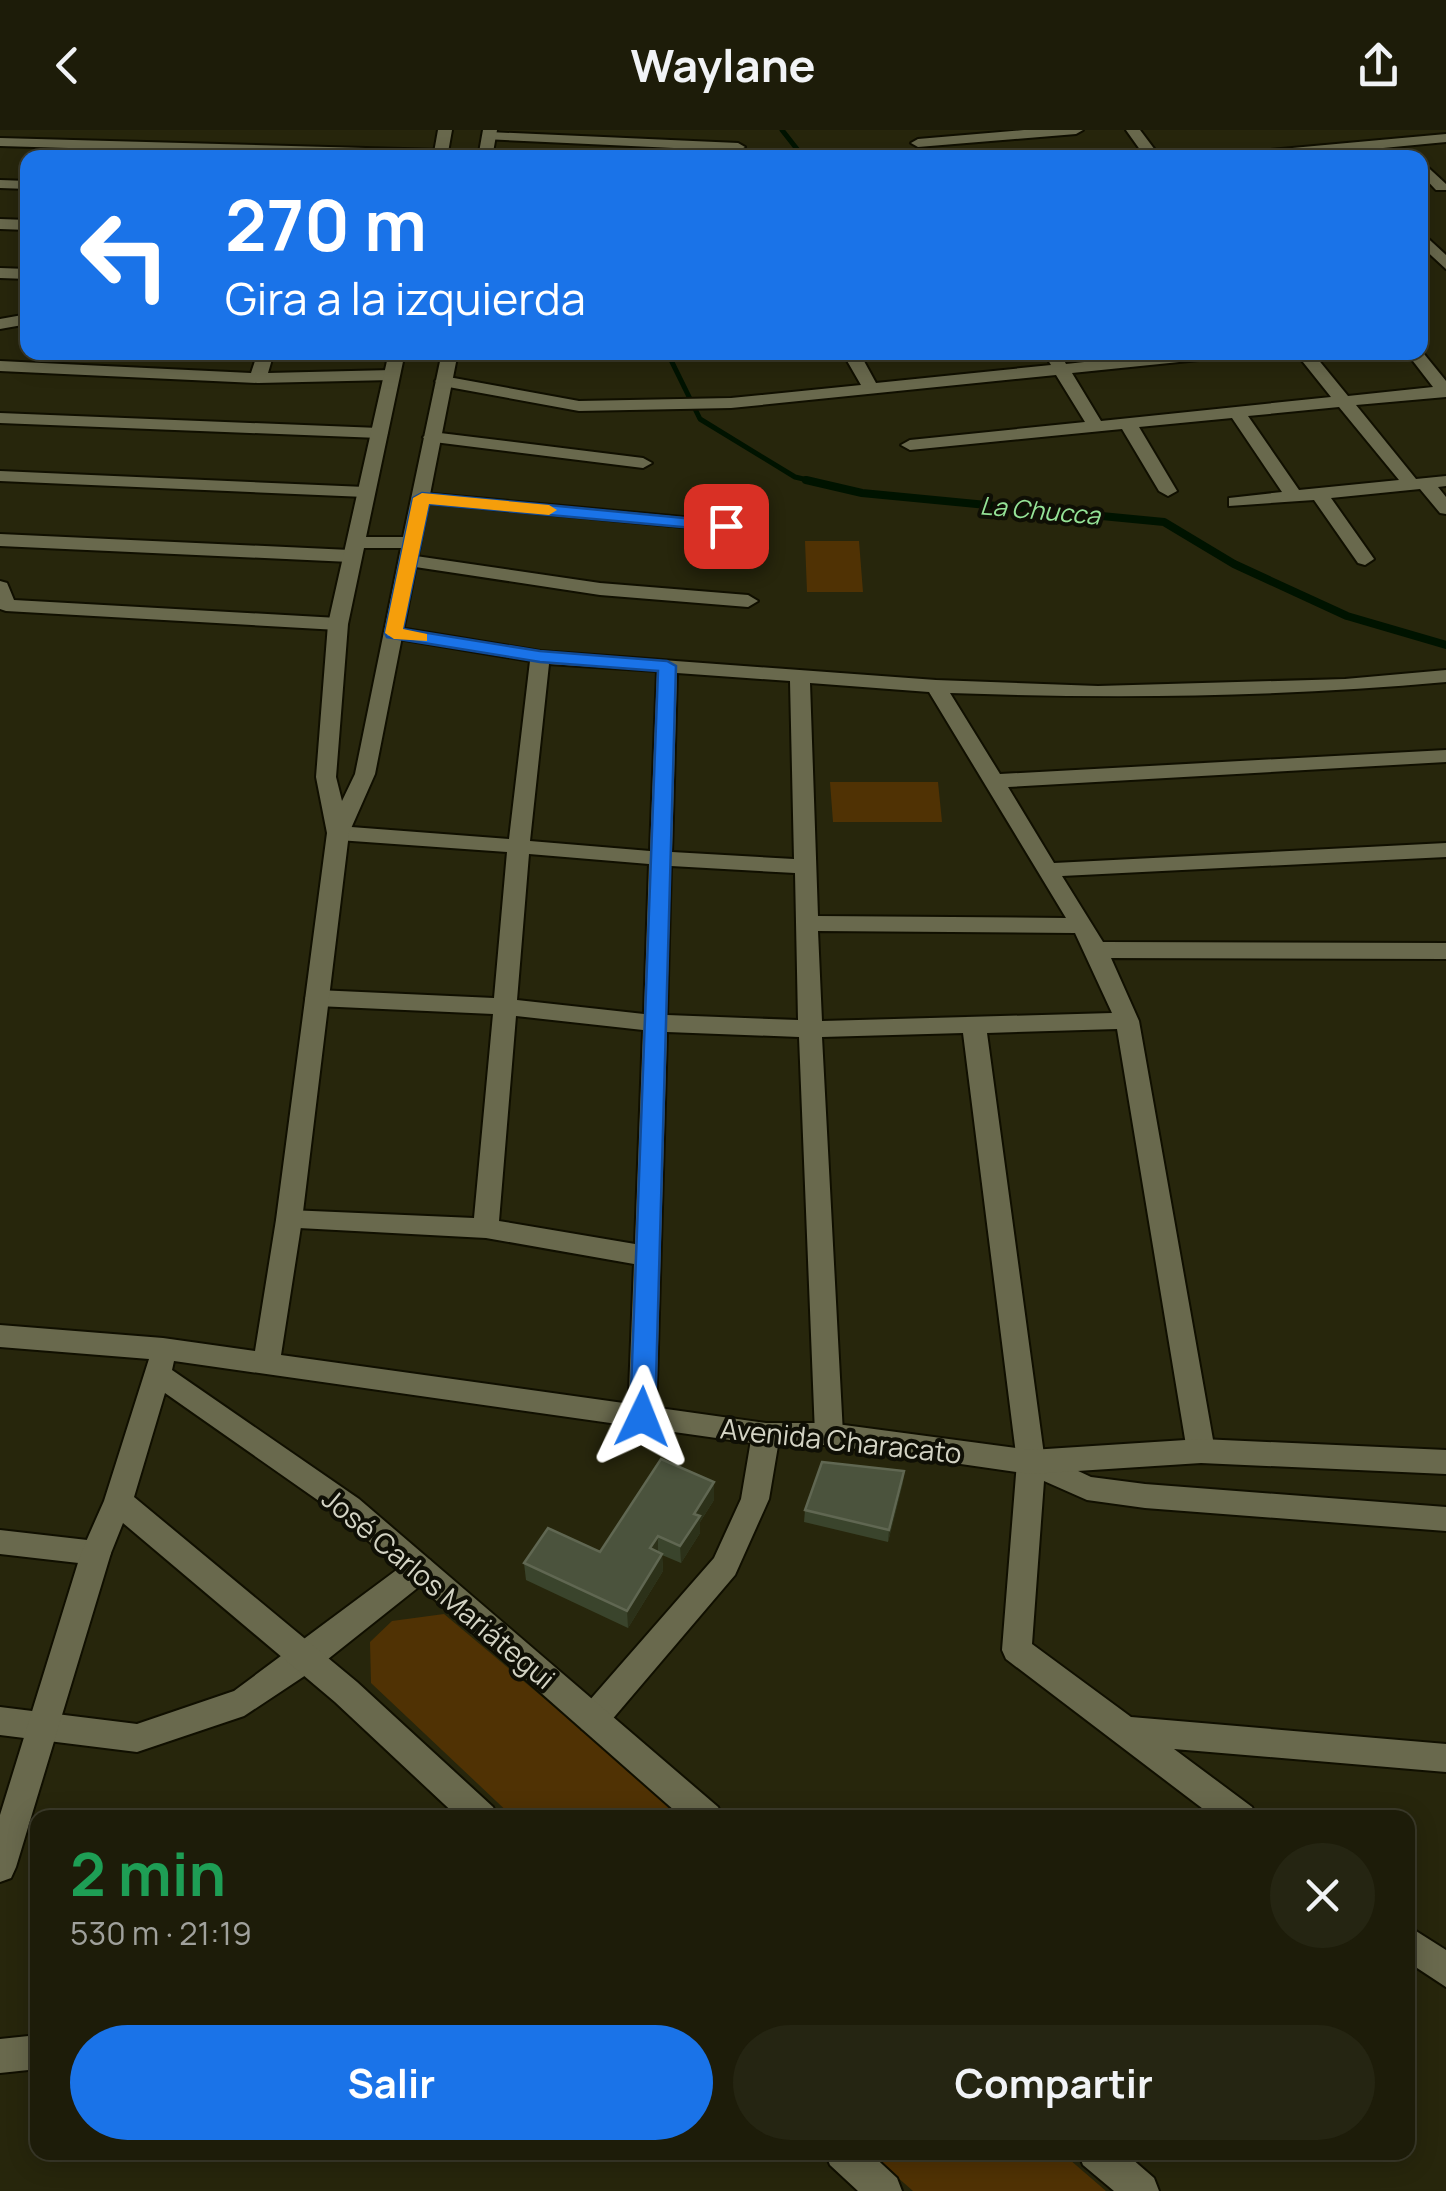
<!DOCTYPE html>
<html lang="es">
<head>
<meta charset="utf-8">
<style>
	:root { --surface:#1d1c09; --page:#252512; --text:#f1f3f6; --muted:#a0a19c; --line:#3b3a2a; --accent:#1a73e8 }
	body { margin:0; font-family:Manrope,sans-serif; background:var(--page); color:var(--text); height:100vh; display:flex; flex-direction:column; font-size:38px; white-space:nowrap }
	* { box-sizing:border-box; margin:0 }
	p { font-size:32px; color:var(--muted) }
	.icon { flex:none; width:55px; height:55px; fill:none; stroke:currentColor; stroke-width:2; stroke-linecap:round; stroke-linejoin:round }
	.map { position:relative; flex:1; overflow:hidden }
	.drawer { position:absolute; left:30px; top:1680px; width:1385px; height:350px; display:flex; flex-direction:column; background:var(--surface); border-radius:20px; box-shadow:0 5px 25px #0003,0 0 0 2px var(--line) }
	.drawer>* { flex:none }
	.hud { position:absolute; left:20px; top:20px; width:1408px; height:210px; border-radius:20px; box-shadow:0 5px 25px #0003,0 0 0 2px var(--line); background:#1a73e8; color:#fff; overflow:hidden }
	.pin { position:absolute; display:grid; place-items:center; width:85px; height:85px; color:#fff; margin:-42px; border-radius:20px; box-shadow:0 5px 15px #0006 }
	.me { position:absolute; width:110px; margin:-55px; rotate:2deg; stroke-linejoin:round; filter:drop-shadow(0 0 8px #0008) }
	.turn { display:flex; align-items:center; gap:35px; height:210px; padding:0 40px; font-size:45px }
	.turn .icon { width:130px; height:130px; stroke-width:2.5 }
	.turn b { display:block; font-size:70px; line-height:85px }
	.round { display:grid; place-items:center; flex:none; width:105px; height:105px; border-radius:52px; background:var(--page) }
	.head { display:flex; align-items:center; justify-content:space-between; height:170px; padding:0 40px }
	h1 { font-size:60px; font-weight:700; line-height:75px; color:#1e9e55 }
	.primary-button { display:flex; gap:20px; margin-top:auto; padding:20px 40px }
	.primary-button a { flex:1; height:115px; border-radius:60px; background:var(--accent); color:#fff; font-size:40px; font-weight:700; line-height:115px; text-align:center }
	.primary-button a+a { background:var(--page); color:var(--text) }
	header { display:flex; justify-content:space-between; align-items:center; height:130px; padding:0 40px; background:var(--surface); font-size:45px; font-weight:700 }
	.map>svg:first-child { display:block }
	.green { fill:#503204 }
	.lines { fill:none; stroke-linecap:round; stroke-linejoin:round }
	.stream-far1 { stroke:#001300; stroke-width:5 }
	.stream { stroke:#001300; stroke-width:8 }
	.street-casing { stroke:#100f00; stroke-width:4 }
	.secondary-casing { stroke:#100f00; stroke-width:4 }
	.street { fill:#69694d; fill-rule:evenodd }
	.secondary { fill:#69694d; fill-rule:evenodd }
	.wall { fill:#3a442c }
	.shaded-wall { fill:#2c3119 }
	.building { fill:#4b533d; stroke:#606752; stroke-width:2.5 }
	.route { fill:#1a73e8; stroke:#114b97; stroke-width:2.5 }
	.slow { fill:#f59e0b }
	.labels { text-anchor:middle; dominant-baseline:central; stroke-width:8; stroke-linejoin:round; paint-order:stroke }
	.far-water-label { font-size:25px; font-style:italic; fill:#95e397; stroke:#0f0f05 }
	.street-label { font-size:28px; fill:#d3d3c4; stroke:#0f0f05 }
</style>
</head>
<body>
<header><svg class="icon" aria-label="back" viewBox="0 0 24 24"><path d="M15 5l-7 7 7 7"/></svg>Waylane<svg class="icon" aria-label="share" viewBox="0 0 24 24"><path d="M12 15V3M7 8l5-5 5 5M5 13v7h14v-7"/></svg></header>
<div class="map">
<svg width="1446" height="2061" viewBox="0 0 1446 2061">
	<rect width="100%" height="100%" fill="#27260c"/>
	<path class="green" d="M805 411H859L863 462H807Z
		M830 652H938L942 692H833Z
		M444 1484 685 1687H513L371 1553 370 1512 392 1491Z
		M870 2023H1062L1106 2061H913Z"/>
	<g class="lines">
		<path class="stream-far1" d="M782 0 804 28
			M667 222 700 289 795 347 816 352"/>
		<path class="stream" d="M806 350 862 363 1164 392 1234 434 1347 486 1446 515"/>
		<g class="street-casing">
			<path id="street" d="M1024 0H1083L1076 4 918 17 911 13 918 9Z
				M1126 0H1140L1161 28H1146Z
				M489 2 738 13 745 17 738 21 484 9 482 6Z
				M1446 4V12L1278 28H1218L1225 24Z
				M0 8 440 20 447 24 443 28H411L0 16Z
				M1420 30 1446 54V60H1436L1420 43Z
				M0 50 28 51V59L0 58Z
				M0 89 28 90V100L0 99Z
				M1420 101 1446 125V139L1420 115Z
				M0 138 28 139V149L0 148Z
				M28 184V194L0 199V189Z
				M1420 219 1446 251V267L1356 275 1416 349 1446 346V356L1438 357 1446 367V384L1440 383 1420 359 1331 368 1374 429 1365 435 1358 433 1314 370 1229 376V368L1282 362 1232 288 1139 297 1177 361 1168 366 1159 361 1122 299 910 320 901 315 910 310 1085 292 1056 245 731 278 579 281 443 256 435 251 443 246 579 271 731 268 861 255 842 222H859L876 253 1051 235 1043 222H1060L1066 234 1175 222H1236L1228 227 1072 243 1101 291 1331 267 1295 222H1312L1348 266 1433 257 1406 222H1420ZM1339 277 1399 350 1299 360 1248 286Z
				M258 222H274L268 243 392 240 400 245 392 250 258 253 0 241V231L251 243Z
				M0 283 379 298 388 303 379 308 0 293Z
				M432 302 643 328 652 333 643 338 426 311 423 307Z
				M0 341 365 357 374 362 365 367 0 351Z
				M422 363 726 391 735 396 726 401 416 372V364Z
				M0 404 350 420 359 426 350 432 0 416Z
				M409 425 600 453 748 465 758 471 748 477 600 465 402 435 400 431Z
				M0 451 7 453 14 470 338 488 348 494 338 500 6 481 0 479Z
				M394 497 540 521 936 550 1098 556 1345 549 1446 540V552C1281 567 1116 569 950 563L1000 644 1446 620V632L1008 657 1054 733 1446 713V727L1062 746 1103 812 1446 813V829L1111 828 1139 891 1215 1321 1211 1329 1201 1333 1191 1329 1187 1321 1117 899 987 903 1044 1325 1091 1347 1145 1354 1446 1377V1401L1145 1378 1087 1370 1044 1351 1032 1514 1131 1587 1446 1614V1642L1174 1619 1252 1677 1257 1688H1215L1006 1529 1002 1520 1017 1332 963 903 822 907 843 1304 839 1312 829 1315 819 1312 815 1304 799 907 667 902 656 1287 652 1295 642 1298 632 1295 628 1287 634 1134 486 1108 280 1097 276 1090 280 1083 289 1080 474 1088 493 884 317 876 305 868 317 860 494 868 507 722 338 710 327 703 338 696 509 709 530 531 387 507V499ZM549 534 657 541 650 721 530 711ZM677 543 790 551 794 729 672 722ZM810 553 929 562 1066 788 818 786ZM529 724 649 734 644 884 517 870ZM671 736 795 743 798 890 667 885ZM818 801 1075 803 1112 883 822 891ZM516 886 643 900 635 1114 499 1091Z
				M766 1293 776 1296 780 1304 769 1369 735 1445 604 1599 593 1603 582 1599 578 1589 582 1579 714 1428 741 1369 752 1304 756 1296Z
				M0 1400 96 1411 106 1414 111 1423 106 1432 96 1435 0 1424Z
				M420 1426 430 1430 435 1439 430 1448 318 1537 244 1586 137 1622 0 1605V1577L137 1594 234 1561 410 1430Z
				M1408 1796 1446 1820V1857L1408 1832Z
				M38 1905V1939L0 1943V1909Z"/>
		</g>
		<g class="secondary-casing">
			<path id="secondary" d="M438 0H452L447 28H433Z
				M483 0H497L492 28H478Z
				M389 222H405L366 407H403L442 222H458L375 644 349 703 302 1090 281 1225 766 1293H829L1031 1320 1201 1309 1446 1320V1344L1201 1333 1031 1344 829 1315H766L174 1231 172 1240 359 1369 718 1677 723 1688H683L339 1385 165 1263 134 1367 357 1552 493 1677 498 1688H459L335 1572 123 1393 111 1423 16 1737 11 1748 0 1752V1685L81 1423 104 1371 149 1229 0 1217V1195L163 1208 255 1221 276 1090 327 703 316 647 328 494ZM364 418H401L355 644 342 671 336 647 348 494Z
				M825 2022H869L897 2048 902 2061H858L830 2035Z
				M1078 2022H1124L1154 2048 1159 2061H1114L1083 2035Z"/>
		</g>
		<use href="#street" class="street"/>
		<use href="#secondary" class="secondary"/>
	</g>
	<path class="wall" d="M904 1341 903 1352 888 1412 804 1392 805 1380Z
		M714 1370 700 1392V1403L681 1433 662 1425 663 1441 628 1498 526 1450 524 1433 600 1422Z"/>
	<path class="shaded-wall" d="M904 1341 903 1352 888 1412 889 1400Z
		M714 1352V1370L700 1392V1403L681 1433 680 1416 694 1384Z
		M658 1406V1423L650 1418Z
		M662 1424 663 1441 628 1498 627 1481Z"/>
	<path class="building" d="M661 1329 714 1352 694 1384 700 1386 680 1416 658 1406 650 1418 662 1424 627 1481 524 1433 548 1398 600 1422Z
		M822 1332 904 1341 889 1400 805 1380Z"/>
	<path class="route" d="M422 363 726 392 735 396 726 401 429 374 403 499 540 521 667 531 676 536 655 1287 651 1294H633L630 1287 658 541 540 532 387 507 385 503 413 368Z"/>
	<path class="slow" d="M422 363 549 375 557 380 549 385 429 374 403 499 427 504V511L394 509 385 503 413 368Z"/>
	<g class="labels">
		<g class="far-water-label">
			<text transform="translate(1040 380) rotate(5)">La Chucca</text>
		</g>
		<g class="street-label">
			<text transform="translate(841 1310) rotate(6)">Avenida Characato</text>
			<text transform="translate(439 1458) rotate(40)">José Carlos Mariátegui</text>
		</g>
	</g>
</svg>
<div class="pin" style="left:726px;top:396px;background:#d93025"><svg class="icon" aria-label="arrive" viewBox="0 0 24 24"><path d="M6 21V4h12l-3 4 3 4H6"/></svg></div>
<svg class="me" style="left:642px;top:1287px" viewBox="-20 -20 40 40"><path d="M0-17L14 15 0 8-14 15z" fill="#1a73e8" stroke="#fff" stroke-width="4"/></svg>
<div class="hud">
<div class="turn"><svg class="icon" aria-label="left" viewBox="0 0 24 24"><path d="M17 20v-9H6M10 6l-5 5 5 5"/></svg><div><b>270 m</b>Gira a la izquierda</div></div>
</div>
<section class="drawer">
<div class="head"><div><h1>2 min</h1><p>530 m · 21:19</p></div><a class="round"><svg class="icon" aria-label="close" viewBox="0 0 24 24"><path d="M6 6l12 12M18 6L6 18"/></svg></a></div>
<div class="primary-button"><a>Salir</a><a>Compartir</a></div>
</section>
</div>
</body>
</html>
